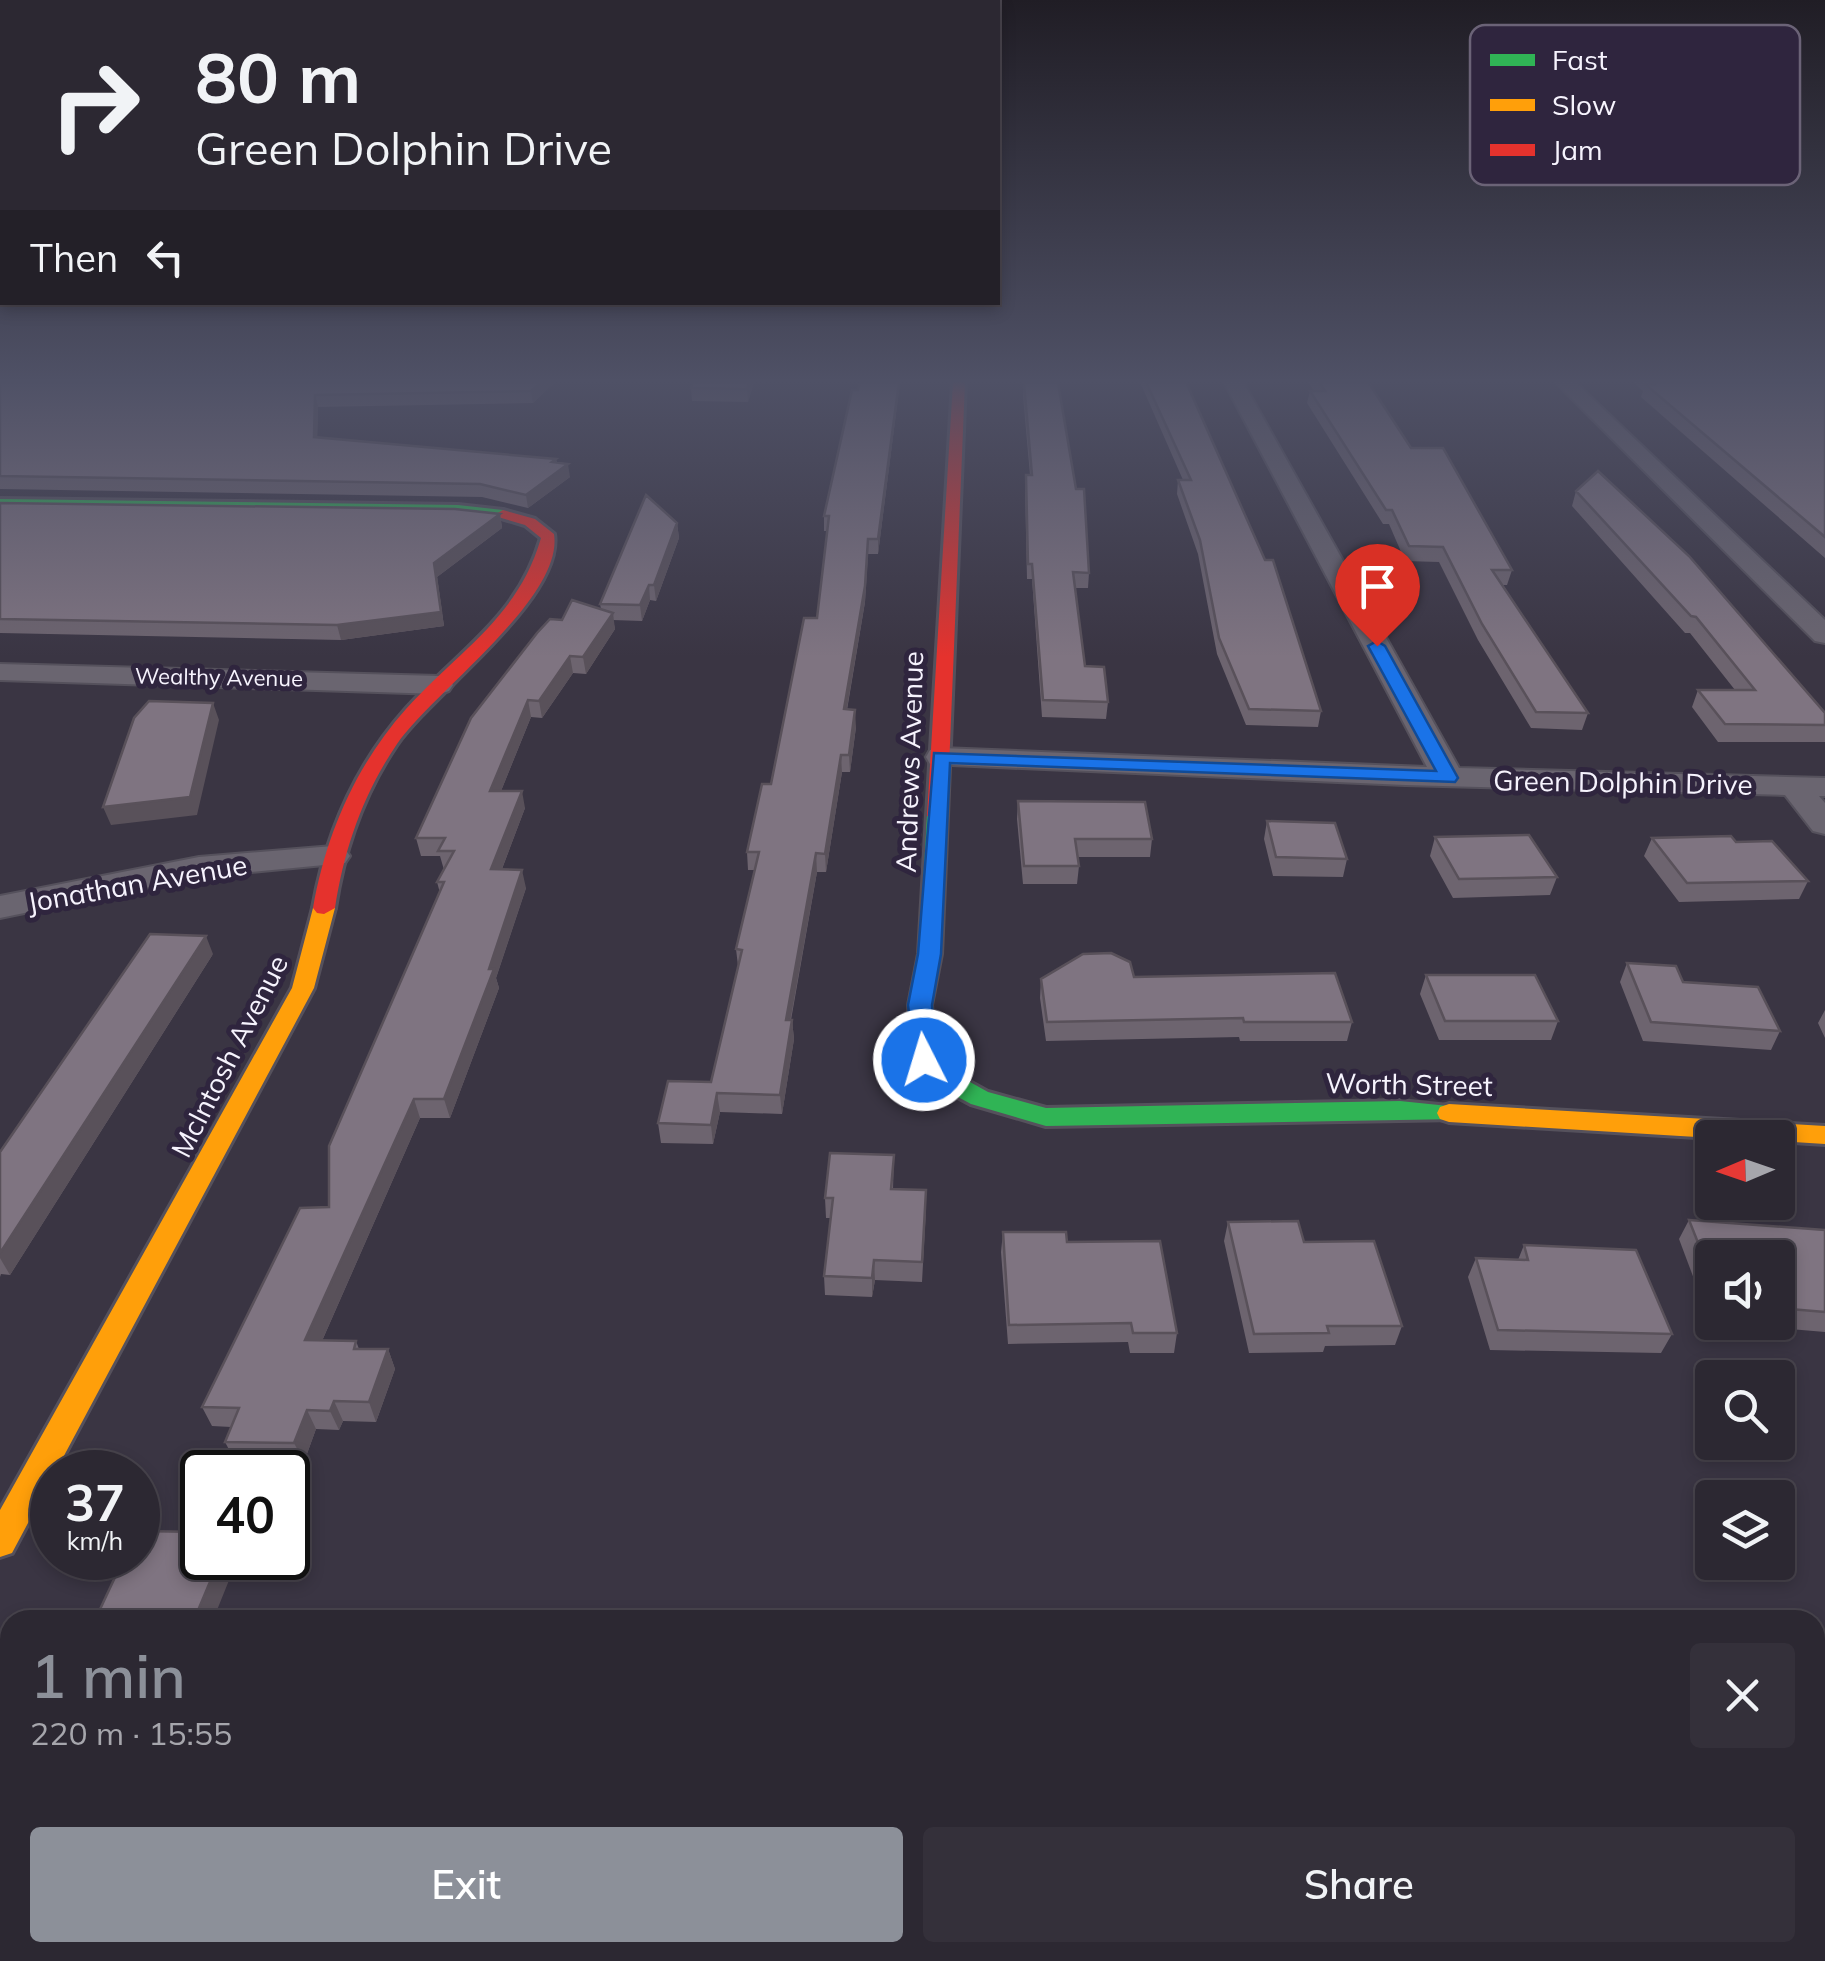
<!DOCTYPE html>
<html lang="en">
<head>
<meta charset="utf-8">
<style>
	:root { --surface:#2c2832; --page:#34303a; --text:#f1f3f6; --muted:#a6a6ac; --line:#48444d; --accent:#8c9099 }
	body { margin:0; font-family:Mulish,sans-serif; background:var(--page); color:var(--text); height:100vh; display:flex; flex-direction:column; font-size:38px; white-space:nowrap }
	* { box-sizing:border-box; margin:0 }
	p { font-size:32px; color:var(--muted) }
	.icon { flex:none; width:55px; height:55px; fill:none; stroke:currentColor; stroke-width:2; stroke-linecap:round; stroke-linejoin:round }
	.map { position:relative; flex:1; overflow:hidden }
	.panel { position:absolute; left:0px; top:1610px; width:1825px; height:352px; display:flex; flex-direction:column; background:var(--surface); border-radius:30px 30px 0 0; box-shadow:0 5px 15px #0003,0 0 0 2px var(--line) }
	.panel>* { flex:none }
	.banner { position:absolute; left:0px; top:0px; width:1000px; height:305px; box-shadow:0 5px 15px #0003,0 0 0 2px var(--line); background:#2c2832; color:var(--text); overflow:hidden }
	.needle { width:65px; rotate:268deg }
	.fabs { position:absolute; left:1695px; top:1120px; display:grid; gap:20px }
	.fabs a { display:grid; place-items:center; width:100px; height:100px; border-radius:10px; background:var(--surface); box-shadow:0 5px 15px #0003,0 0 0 2px var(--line); font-size:50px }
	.speed { position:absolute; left:30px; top:1450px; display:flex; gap:20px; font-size:50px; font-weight:700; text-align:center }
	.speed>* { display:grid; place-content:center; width:130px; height:130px; border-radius:50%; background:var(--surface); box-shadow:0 5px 15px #0003,0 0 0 2px var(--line); line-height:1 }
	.speed small { font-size:25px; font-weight:400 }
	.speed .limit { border:5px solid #111; border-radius:15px; background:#fff; color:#111 }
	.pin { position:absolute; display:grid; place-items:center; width:85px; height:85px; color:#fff; margin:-102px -42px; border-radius:50% 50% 50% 0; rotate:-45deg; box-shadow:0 0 10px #0007 }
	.pin .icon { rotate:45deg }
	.me { position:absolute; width:110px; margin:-55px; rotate:355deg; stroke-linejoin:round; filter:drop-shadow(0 0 8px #0008) }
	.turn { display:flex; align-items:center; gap:35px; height:210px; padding:0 30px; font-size:45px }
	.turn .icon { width:130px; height:130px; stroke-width:2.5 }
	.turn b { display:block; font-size:70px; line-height:85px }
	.then { display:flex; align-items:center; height:95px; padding:0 30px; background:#0003; gap:20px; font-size:38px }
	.round { display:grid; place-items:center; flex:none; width:105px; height:105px; border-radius:10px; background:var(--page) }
	.head { display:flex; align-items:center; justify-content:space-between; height:170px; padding:0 30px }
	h1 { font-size:60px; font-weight:600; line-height:75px; color:var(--accent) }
	.cta { display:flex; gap:20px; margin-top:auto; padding:20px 30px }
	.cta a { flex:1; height:115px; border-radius:10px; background:var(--accent); color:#fff; font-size:40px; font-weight:600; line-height:115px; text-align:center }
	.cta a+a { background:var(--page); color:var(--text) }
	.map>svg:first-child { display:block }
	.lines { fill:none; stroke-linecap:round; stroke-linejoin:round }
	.street-casing { stroke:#55515c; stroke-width:4 }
	.fast-casing { stroke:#55515c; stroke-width:6 }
	.slow-casing { stroke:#55515c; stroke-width:6 }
	.jam-casing { stroke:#55515c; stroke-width:6 }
	.street { fill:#6a6570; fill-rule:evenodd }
	.fast { fill:#30b455; fill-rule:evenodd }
	.slow { fill:#ff9f0a; fill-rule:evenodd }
	.jam { fill:#e5322d; fill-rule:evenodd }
	.wall { fill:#6d646f }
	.shaded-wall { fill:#59515a }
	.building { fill:#7f7481; stroke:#59515a; stroke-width:2.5 }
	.route { fill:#1a73e8; stroke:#114b97; stroke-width:2.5 }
	.labels { text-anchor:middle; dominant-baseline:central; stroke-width:10; stroke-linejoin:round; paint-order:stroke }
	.far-street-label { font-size:22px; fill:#f6f3fd; stroke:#2f253e }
	.street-label { font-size:28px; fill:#f6f3fd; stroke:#2f253e }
	.key { fill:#2f253e; stroke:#6b6377; stroke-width:2.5 }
	.key-label { font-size:28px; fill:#f6f3fd }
</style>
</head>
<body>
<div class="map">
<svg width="1825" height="1961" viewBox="0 0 1825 1961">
	<rect width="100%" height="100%" fill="#3a3543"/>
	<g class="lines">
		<g class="street-casing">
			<path id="street" d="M1224 382H1243L1459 768 1825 778V796H1819L1825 803V834L1813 831 1785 795 1405 785 930 764 926 757 930 750 941 748 1427 767Z
				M1555 382H1575L1825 620V643L1815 641Z
				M0 664 439 676 449 679 453 685 449 691 439 694 0 680Z
				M333 846 345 849 350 856 345 863 199 877 0 918V896L199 857Z"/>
		</g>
		<g class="fast-casing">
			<path id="fast" d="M0 499 458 505 503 510 510 514 503 518 458 513 0 507Z
				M937 810 947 816 941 954 931 1005 936 1057 961 1077 988 1092 1046 1108 1400 1101 1458 1107 1461 1113 1458 1119 1046 1126 971 1104 943 1089 912 1060 909 1005 919 954 927 816Z"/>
		</g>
		<g class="slow-casing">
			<path id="slow" d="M324 902 335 908 314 988 12 1553 0 1557V1510L292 988 313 908Z
				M1449 1104 1825 1126V1144L1778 1141V1138H1713L1449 1122 1440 1119 1437 1113 1440 1107Z"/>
		</g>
		<g class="jam-casing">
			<path id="jam" d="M953 382H965L947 816 937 822 927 816Z
				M503 510 535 519 554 534C564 598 433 692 397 744 363 794 344 849 335 908L324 914 317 913 313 908C326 834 356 765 406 709 458 651 518 618 541 538L525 525 498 517 496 514Z"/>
		</g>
		<use href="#street" class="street"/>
		<use href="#fast" class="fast"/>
		<use href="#slow" class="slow"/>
		<use href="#jam" class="jam"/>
	</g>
	<path class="wall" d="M0 382H555L533 403 318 407 317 437 556 459 557 463 570 477 528 508 482 497 0 489Z
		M693 382H754L748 402 692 401 691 388Z
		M900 382 878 554H868L865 602 847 710 856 727 850 772H842L826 872H817L791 1020H792L794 1039 782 1114 720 1112 713 1144 661 1143 658 1123 711 1082 738 966 736 949 755 870H748L747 852 771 784 817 618 827 531H824V516L858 390Z
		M1140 382H1186L1321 711 1318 727 1246 725 1217 654 1198 554 1177 494 1178 480H1183Z
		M1308 382H1368L1411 448 1512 570 1507 585H1503L1588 713 1582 730 1531 728 1478 640 1439 562 1405 561 1389 524H1383L1307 403 1310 391H1314Z
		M1633 382H1825V558L1641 397 1643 391Z
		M1024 383 1089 573 1088 588H1075L1085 666 1108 702 1106 719 1042 717 1032 579H1027L1025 489 1026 475H1030L1023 396Z
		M1576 491 1825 713V742H1718L1692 707 1698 690H1735L1690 633H1685L1572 506Z
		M0 503 500 514 502 528 437 577 444 626 341 640 0 633Z
		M677 523 679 538 656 601 650 600 642 621 613 620 615 629 586 674 573 673 542 718 531 717 501 791 525 808 502 869 526 888 496 978 499 988 450 1118H420L322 1341H356L359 1349H388L395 1369 376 1422 343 1421 339 1430 316 1429 304 1462 235 1461 225 1442 231 1427 212 1426 202 1407 329 1207 440 893 437 882 444 870 440 856H421L416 838 562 620 601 609 600 604Z
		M1018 801 1152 839 1150 857H1077L1079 866 1077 884H1023L1017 819Z
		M1267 821 1347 859 1343 877 1273 876 1264 839Z
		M1435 837 1557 877 1550 895 1453 898 1430 856Z
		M1652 838 1736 842 1808 881 1799 899 1679 902 1644 856Z
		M213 954 10 1275 1 1274 0 1277V1152Z
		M1627 963 1683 982 1780 1031 1771 1050 1643 1041 1620 982Z
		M1426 975 1558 1021 1551 1040H1439L1420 994Z
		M1134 977 1352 1022 1347 1041H1240L1239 1037 1046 1041 1040 998 1041 979Z
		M1825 1010V1038L1818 1023Z
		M894 1155 893 1189 926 1209 922 1282 875 1280 872 1297 825 1295 824 1276 831 1218H826L825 1198Z
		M1689 1220 1825 1230V1332L1732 1324 1731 1322H1778V1258H1712V1288L1697 1287 1679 1239Z
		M1228 1222 1304 1242 1402 1326 1395 1345 1325 1346 1323 1352 1249 1353 1224 1241Z
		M1003 1232 1067 1242 1177 1333 1174 1353H1130L1128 1342 1008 1344 1001 1252Z
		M1524 1245 1672 1334 1661 1353 1490 1350 1468 1277 1476 1258 1518 1260Z"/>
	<path class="shaded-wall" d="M541 382H555L533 403 531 391Z
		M749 382H754L748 402 747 389Z
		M899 382H900L878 554V539Z
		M315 395 318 407 317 449 314 437Z
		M556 459 558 471 568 464 570 477 528 508 526 495Z
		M500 514 502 528 437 577 444 626 341 640 337 625 434 563Z
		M677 523 679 538 656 601 654 585Z
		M868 539 865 602 844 726V709Z
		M649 585 650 600 642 621 640 605Z
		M613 613 615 629 586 674 583 657Z
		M570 656 573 673 542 718 539 701Z
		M528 700 531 717 494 808 490 791Z
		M213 703 219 720 197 815 111 825 103 807Z
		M855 710 856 727 850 772 849 755Z
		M841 755 842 772 826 872 825 854Z
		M522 791 525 808 495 887 491 869Z
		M816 853 817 872 787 1039 786 1020Z
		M522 870 526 888 496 978 499 988 450 1118 444 1099Z
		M206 936 213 954 10 1275 0 1258V1253Z
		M792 1020 794 1039 782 1114 780 1095Z
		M717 1093 720 1112 713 1144 711 1125Z
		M414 1099 420 1118 314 1359 305 1340Z
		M874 1260 875 1280 872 1297V1278Z
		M388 1349 395 1369 376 1422 369 1402Z
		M334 1401 343 1421 339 1430 330 1411Z
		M307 1410 316 1429 304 1462 294 1443Z
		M220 1558H238L213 1620H194Z
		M69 1952H92L88 1961H66Z"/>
	<path class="building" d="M0 382H541L531 391 315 395 314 437 556 459 552 462 568 464 526 495 480 484 0 476Z
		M693 382H749L747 389 691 388Z
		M860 382H899L878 539H868L865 586 844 709 855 710 849 755H841L825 854 816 853 786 1020H792L780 1095 717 1093 711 1125 658 1123 668 1081 711 1082 742 950 736 949 759 852H747L762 784H771L804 618H817L829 516H824L852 390H858Z
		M1146 382H1186L1265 560H1273L1321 711 1249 709 1219 638 1200 540 1178 480H1191Z
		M1319 382H1368L1411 448H1443L1512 570H1492L1588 713 1536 712 1482 624 1443 547 1409 546 1392 510H1386L1310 391H1325Z
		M1652 382H1825V537L1645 384H1654Z
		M1024 383H1058L1076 489H1084L1089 573 1073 572 1085 666 1104 667 1108 702 1043 700 1032 564H1028L1026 475H1032Z
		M1598 471 1689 556 1825 713V725L1725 724 1698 690H1755L1696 617 1691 616 1576 491Z
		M646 495 677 523 654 585H649L640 605 600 604Z
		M0 503 455 509 500 514 434 563 441 612 337 625 0 619Z
		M572 600 613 613 583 657 570 656 539 701 528 700 490 791H522L491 869 522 870 489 969H494L444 1099H414L305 1340 356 1341 354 1349H388L369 1402 334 1401 330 1411 307 1410 294 1443 225 1442 239 1408 202 1407 300 1208 329 1207V1146L444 882H437L454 851H438L445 838H416L471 718 537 633 550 619 562 620Z
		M149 701 213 703 190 797 103 807 134 718Z
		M1018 801 1145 802 1152 839H1075L1079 866H1024Z
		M1267 821 1335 823 1347 859 1276 857Z
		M1529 835 1557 877 1459 879 1435 837Z
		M1731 836 1736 842 1772 841 1808 881 1687 883 1652 838Z
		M150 934 206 936 0 1253V1152Z
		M1111 953 1130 962 1134 977 1335 973 1352 1022H1244L1243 1018 1047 1022 1041 979 1083 954Z
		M1627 963 1676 966 1683 982 1758 987 1780 1031 1651 1022Z
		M1426 975H1535L1558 1021H1445Z
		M830 1153 894 1155 891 1189 926 1190 922 1262 874 1260 872 1278 824 1276 833 1198H825Z
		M1689 1220 1825 1230V1312L1778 1308V1258H1712V1268H1708Z
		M1298 1221 1304 1242 1374 1241 1402 1326H1327L1329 1333 1254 1334 1228 1222Z
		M1003 1232H1066L1067 1242 1160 1241 1177 1333H1133L1131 1323 1009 1325Z
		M1524 1245 1636 1250 1672 1334 1498 1330 1476 1258 1528 1260Z
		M138 1531 202 1532V1558H220L194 1620H95L124 1558H138Z
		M10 1803V1952H69L66 1961H0V1825Z"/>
	<linearGradient id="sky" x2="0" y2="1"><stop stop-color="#201d25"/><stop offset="0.58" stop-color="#4f5166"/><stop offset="1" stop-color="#4f5166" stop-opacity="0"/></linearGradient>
	<rect width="1825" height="657" fill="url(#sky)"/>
	<path class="route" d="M1377 641 1385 646 1458 778 1455 782 950 763 941 954 932 1005 936 1060 924 1068 915 1066 908 1005 918 954 934 753 1436 771 1368 646Z"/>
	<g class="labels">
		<g class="far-street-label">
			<text transform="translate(219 677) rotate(1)">Wealthy Avenue</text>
		</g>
		<g class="street-label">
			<text transform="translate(909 762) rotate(-88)">Andrews Avenue</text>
			<text transform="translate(1623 782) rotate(1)">Green Dolphin Drive</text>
			<text transform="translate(137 883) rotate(-10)">Jonathan Avenue</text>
			<text transform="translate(229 1056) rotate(-63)">McIntosh Avenue</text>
			<text transform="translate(1409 1084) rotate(1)">Worth Street</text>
		</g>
	</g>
	<rect x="1470" y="25" width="330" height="160" rx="15" class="key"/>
	<rect x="1490" y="54" width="45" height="12" fill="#30b455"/>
	<rect x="1490" y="99" width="45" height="12" fill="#ff9f0a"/>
	<rect x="1490" y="144" width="45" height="12" fill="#e5322d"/>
	<g class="key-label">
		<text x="1552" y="70">Fast</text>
		<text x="1552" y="115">Slow</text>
		<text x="1552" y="160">Jam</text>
	</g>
</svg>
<div class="fabs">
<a><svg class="needle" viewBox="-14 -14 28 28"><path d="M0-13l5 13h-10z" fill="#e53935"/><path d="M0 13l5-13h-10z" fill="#a6a6ac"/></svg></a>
<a><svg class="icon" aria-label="sound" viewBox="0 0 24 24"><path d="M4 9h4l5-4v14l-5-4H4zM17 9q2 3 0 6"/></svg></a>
<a><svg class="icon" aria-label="search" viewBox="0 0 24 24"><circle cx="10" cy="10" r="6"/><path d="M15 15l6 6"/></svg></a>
<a><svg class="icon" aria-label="layers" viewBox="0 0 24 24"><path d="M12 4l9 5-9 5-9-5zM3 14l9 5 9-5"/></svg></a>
</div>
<div class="speed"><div>37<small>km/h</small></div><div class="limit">40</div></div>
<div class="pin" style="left:1377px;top:646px;background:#d93025"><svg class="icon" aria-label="arrive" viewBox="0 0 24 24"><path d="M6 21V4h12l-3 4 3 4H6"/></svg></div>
<svg class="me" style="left:924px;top:1060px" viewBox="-20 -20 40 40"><circle r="17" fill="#1a73e8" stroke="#fff" stroke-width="3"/><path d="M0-11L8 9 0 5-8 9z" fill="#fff"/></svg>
<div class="banner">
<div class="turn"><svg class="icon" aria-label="right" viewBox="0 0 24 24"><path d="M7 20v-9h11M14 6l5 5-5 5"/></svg><div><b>80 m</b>Green Dolphin Drive</div></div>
<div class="then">Then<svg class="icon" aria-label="left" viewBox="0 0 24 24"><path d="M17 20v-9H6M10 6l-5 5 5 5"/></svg></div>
</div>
<section class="panel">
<div class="head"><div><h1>1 min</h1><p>220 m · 15:55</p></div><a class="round"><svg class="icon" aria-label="close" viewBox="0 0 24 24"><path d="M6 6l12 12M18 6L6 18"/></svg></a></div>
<div class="cta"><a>Exit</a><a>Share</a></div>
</section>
</div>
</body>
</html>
